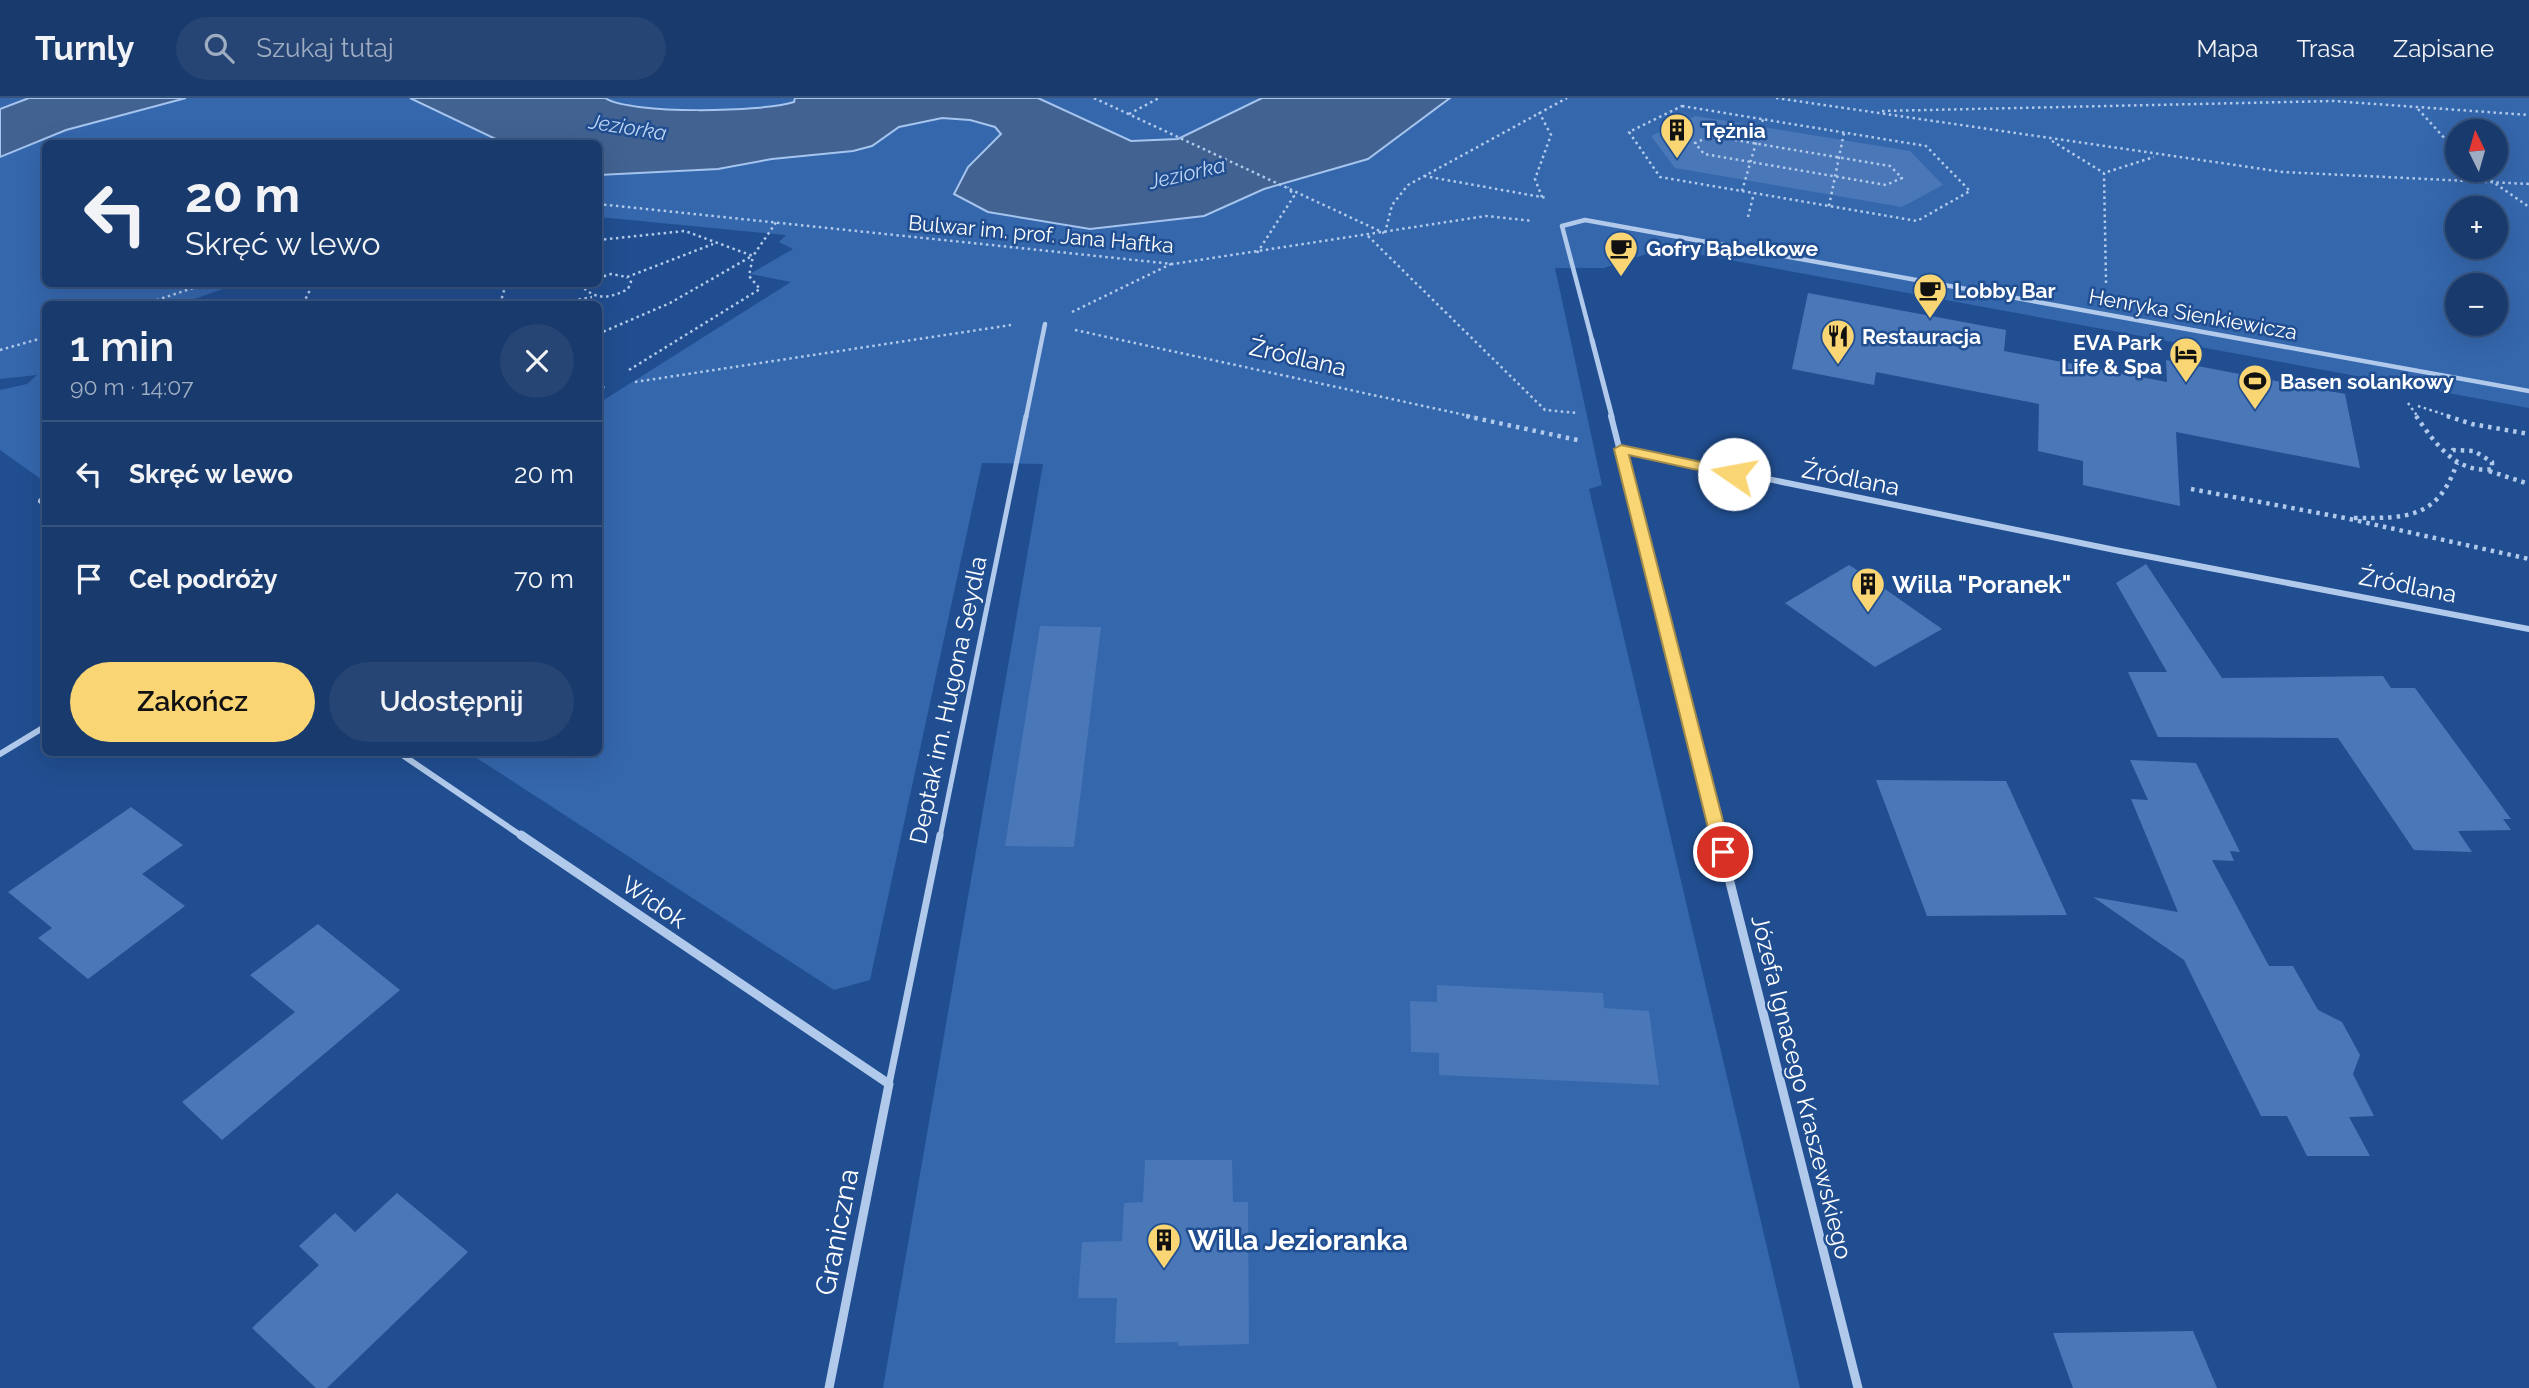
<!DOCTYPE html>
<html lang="pl">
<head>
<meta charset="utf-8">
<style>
	:root { --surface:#193a6c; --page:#264574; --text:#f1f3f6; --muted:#9fadc2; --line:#37547f; --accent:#f9d673 }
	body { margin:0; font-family:Raleway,sans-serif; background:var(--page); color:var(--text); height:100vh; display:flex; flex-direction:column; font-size:26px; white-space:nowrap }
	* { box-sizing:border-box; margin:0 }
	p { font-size:23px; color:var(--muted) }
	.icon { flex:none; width:38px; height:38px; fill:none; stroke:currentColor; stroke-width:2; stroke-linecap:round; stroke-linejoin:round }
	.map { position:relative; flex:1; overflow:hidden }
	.details { position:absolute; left:42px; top:203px; width:560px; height:455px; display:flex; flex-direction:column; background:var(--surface); border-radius:10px; box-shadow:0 7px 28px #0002,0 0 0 2px var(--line) }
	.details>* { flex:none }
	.guide { position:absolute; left:42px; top:42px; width:560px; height:147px; border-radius:10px; box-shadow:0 7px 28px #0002,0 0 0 2px var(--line); background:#193a6c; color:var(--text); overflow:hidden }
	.needle { width:46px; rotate:355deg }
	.buttons { position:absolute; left:2445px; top:21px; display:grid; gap:14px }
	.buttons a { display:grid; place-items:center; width:63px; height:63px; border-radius:50%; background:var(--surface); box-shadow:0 7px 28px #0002,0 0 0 2px var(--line); font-size:35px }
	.pin { position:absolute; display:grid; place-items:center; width:60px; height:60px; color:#fff; margin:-30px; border:4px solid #fff; border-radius:50%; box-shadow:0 2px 7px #0007 }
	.me { position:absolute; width:77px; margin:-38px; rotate:282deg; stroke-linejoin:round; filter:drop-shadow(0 0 5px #0008) }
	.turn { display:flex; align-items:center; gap:24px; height:147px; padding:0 28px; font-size:32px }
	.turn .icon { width:91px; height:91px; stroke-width:2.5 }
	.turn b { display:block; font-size:49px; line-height:60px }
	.round { display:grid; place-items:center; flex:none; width:74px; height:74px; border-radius:37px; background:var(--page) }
	.summary { display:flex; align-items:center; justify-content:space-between; height:119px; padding:0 28px }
	h1 { font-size:42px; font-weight:600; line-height:52px }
	.button { display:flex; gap:14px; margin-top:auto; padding:14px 28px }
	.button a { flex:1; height:80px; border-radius:42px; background:var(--accent); color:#111; font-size:28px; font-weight:600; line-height:80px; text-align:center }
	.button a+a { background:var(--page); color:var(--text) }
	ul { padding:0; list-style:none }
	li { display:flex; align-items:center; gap:21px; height:105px; padding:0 28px; border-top:2px solid var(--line) }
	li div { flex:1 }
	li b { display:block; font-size:26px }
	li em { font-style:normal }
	header { display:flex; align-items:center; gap:42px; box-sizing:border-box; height:98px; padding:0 35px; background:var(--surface); border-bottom:2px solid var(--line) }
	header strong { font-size:33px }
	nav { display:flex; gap:38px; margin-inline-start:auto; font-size:24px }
	.search { width:490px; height:63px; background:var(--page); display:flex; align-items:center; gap:18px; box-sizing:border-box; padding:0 24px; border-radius:38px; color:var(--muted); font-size:26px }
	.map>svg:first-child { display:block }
	.green { fill:#3567ad; fill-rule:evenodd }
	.water { fill:#426291; stroke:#a5c4ee; stroke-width:2 }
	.building { fill:#4a77b7 }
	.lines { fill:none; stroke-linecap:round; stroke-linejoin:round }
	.path-far1 { stroke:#b1caec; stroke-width:2.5; stroke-dasharray:2.5 3.5; stroke-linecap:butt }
	.path { stroke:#b1caec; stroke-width:4.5; stroke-dasharray:3.5 5; stroke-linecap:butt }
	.pedestrian-far2 { stroke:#b1caec; stroke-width:4.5 }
	.pedestrian-far1 { stroke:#b1caec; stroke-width:5 }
	.pedestrian { stroke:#b1caec; stroke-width:7 }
	.minor-far2 { stroke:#b1caec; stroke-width:5 }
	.minor-far1 { stroke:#b1caec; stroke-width:6 }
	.minor { stroke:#b1caec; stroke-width:9 }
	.route { fill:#f9d673; stroke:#a28b4b; stroke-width:2 }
	.labels { text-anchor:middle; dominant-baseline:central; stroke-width:5; stroke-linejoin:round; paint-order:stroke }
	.far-water-label { font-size:21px; font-style:italic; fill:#bdd4f3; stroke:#214e90 }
	.far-poi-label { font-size:21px; font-weight:bold; fill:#fff; stroke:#214e90; text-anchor:start }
	.far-street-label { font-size:21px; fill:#fff; stroke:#214e90 }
	.street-label { font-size:24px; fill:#fff; stroke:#214e90 }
	.poi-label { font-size:24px; font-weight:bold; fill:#fff; stroke:#214e90; text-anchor:start }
	.near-street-label { font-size:28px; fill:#fff; stroke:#214e90 }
	.near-poi-label { font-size:28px; font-weight:bold; fill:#fff; stroke:#214e90; text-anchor:start }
</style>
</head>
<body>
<header>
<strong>Turnly</strong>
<div class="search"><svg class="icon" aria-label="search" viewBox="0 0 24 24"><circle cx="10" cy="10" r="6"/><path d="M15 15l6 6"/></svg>Szukaj tutaj</div>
<nav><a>Mapa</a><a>Trasa</a><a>Zapisane</a></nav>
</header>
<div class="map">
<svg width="2529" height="1290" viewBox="0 0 2529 1290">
	<rect width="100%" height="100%" fill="#214e90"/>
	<path class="green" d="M0 0H2529V310L1665 150 1604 170H1555L1602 387 1589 391 1800 1290H883L1043 366 982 365 870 882 834 892 469 655 598 654 599 305 791 184 750 176 793 151 779 144 786 137 599 119 598 46H46V186H237L180 206H46L45 384 0 352V292L27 286 37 277 0 281ZM2457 33H2496V72H2457ZM2457 110H2496V149H2457ZM2457 187H2496V226H2457Z"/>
	<path class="water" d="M29 0H186L66 32 0 59V11Z
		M410 0H605C631 17 763 14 794 4L795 0H1038L1131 43 1178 41 1262 0H1450L1368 61 1264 91 1204 118 1090 131 988 114 954 96 968 69 1001 36 995 29 970 22 942 20 899 29 872 48 853 53 772 61 718 71 599 77 598 46 504 45Z"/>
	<path class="building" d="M1695 18 1910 53 1943 87 1902 109 1675 70 1651 38Z
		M1808 195 2006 232 2004 253 2167 284 2166 262 2345 296 2360 370 2176 334 2180 408 2083 387V363L2038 353 2039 306 1876 274 1874 287 1792 271Z
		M2146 466 2222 580 2383 578 2391 590H2415L2511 721H2503L2511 732 2458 733 2472 754 2414 752 2338 640 2158 639 2128 574H2167L2116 485Z
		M1849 467 1865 477 1942 531 1875 569 1785 505Z
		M1040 528 1101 529 1074 749 1005 748Z
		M2130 662 2196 665 2240 754 2230 753 2234 763 2212 762 2269 868H2293L2318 912 2342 924 2360 957 2353 976 2374 1018 2349 1019 2370 1058H2307L2287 1018H2261L2184 862 2093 799 2178 814 2131 701 2148 702Z
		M1876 682 2006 683 2067 817 1927 818Z
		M131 709 183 747 142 776 185 808 88 881 38 840 52 830 8 794Z
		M318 826 400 892 222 1042 182 1004 295 914 250 877Z
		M1437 887 1603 895 1604 910 1649 913 1659 987 1439 977V955L1411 954 1410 903 1437 904Z
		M1145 1062H1232L1233 1104H1248L1249 1246 1178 1248V1244L1115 1245 1117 1200H1078L1082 1144 1122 1143 1124 1105 1143 1104Z
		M397 1095 468 1154 327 1290H316L252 1230 319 1167 299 1148 335 1115 355 1134Z
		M2193 1233 2217 1290H2073L2053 1235Z"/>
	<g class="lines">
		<path class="path-far1" d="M1094 0 1384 135
			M1776 0 2283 74 2529 86
			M1682 8 1926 48 1970 93 1917 123 1660 79 1629 34Z
			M2418 11 2457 54
			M1882 13 2333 3 2529 17
			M1539 14 1551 37 1535 81 1542 99
			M1129 16 1159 0
			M1711 38 1890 68 1902 80 1886 87 1704 56 1695 45Z
			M2052 43 2104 75
			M2476 72 2529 109
			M1424 78 1547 100
			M1742 93 1763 21
			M598 106 1173 166 1486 118 1533 123
			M1829 108 1844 35
			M1748 119 1754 95
			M1385 135 1392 107 1408 87 1567 0
			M1368 138 1545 312 1578 315
			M598 142 685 133 753 158 777 123
			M1257 155 1294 98 1288 89
			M598 180 611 176 627 179 713 146
			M2106 185 2104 75 2154 59
			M590 186 585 191C599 203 613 199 628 191L631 184 627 179
			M145 206 205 186
			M303 206 313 186
			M500 206 506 186
			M555 206 592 199
			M1072 214 1171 166
			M1075 232 1474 319
			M598 236 670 205 752 158
			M0 252 46 239
			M629 272 760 191 749 178 753 158
			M635 284 1011 227
			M2408 305 2418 319
			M2418 308 2452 319"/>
		<path class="path" d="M1466 318 1582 343
			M2416 318C2435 345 2456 376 2492 371V364L2474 353 2453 352 2451 357
			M2447 318 2472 326 2529 336
			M2489 373 2529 386
			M2191 391 2345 420 2529 461
			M2354 420C2407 420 2438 421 2457 365"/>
		<path class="pedestrian-far2" d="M1592 242 1562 128 1585 122 2529 293
			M1026 319 1045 226"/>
		<path class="pedestrian-far1" d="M940 739 1026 318"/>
		<path class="pedestrian" d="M889 986 940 737"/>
		<path class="minor-far2" d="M1592 242 1612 319
			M598 291 602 289"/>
		<path class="minor-far1" d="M1611 318 1718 739
			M1621 351 2115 452 2529 531
			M41 403 46 406
			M398 654 523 739
			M0 656 46 628"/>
		<path class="minor" d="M521 737 889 986 829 1290
			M1718 737 1858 1290"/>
	</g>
	<path class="route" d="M1621 347 1734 371 1741 376 1734 380 1629 357 1731 754 1723 761 1714 754 1614 351Z"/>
	<defs>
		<g id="building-pin" transform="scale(1.75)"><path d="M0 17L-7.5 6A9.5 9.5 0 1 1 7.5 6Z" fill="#f9d673" stroke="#214e90"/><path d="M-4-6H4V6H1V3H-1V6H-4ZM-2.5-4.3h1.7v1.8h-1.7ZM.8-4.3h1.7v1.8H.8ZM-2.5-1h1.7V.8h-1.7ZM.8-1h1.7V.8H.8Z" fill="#111"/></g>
		<g id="cafe-pin" transform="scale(1.75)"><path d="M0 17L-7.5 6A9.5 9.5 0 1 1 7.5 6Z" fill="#f9d673" stroke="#214e90"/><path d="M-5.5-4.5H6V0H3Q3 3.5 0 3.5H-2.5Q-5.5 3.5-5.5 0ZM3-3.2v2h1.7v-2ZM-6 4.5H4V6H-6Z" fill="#111"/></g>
		<g id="restaurant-pin" transform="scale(1.75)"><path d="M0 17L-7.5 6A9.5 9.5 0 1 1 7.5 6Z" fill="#f9d673" stroke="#214e90"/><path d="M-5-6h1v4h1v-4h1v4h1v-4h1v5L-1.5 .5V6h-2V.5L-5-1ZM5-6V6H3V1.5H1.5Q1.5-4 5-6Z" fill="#111"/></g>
		<g id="hotel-pin" transform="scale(1.75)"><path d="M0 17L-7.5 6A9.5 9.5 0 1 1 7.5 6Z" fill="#f9d673" stroke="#214e90"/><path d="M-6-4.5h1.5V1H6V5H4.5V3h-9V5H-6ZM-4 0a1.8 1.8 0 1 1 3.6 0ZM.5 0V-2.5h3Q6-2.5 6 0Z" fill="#111"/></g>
		<g id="stadium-pin" transform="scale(1.75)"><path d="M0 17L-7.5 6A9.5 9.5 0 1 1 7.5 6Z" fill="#f9d673" stroke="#214e90"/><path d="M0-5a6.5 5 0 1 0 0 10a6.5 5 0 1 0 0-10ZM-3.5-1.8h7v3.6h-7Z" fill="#111"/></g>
	</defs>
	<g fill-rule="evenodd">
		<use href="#building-pin" x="1677" y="32"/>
		<use href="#cafe-pin" x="1621" y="150"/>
		<use href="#cafe-pin" x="1930" y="192"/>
		<use href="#restaurant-pin" x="1838" y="238"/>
		<use href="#hotel-pin" x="2186" y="256"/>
		<use href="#stadium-pin" x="2255" y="283"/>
		<use href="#building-pin" x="1868" y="486"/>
		<use href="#building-pin" x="1164" y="1142"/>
	</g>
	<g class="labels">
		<g class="far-water-label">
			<text transform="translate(628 29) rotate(9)">Jeziorka</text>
			<text transform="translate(1187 75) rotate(-13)">Jeziorka</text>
		</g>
		<g class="far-poi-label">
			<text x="1702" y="32">Tężnia</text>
			<text x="1646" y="150">Gofry Bąbelkowe</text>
			<text x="1954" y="192">Lobby Bar</text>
			<text x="1862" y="238">Restauracja</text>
			<text x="2162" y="244" text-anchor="end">EVA Park<tspan x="2162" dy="24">Life &amp; Spa</tspan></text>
			<text x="2280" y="283">Basen solankowy</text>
		</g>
		<g class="far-street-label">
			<text transform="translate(1041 136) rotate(5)">Bulwar im. prof. Jana Haftka</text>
			<text transform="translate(2193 216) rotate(10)">Henryka Sienkiewicza</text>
		</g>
		<g class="street-label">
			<text transform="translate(1298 259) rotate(13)">Źródlana</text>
			<text transform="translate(1851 380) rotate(11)">Źródlana</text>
			<text transform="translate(2408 487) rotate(11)">Źródlana</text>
			<text transform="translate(948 602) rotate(-78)">Deptak im. Hugona Seydla</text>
			<text transform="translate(654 804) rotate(34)">Widok</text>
			<text transform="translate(1802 989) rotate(76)">Józefa Ignacego Kraszewskiego</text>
		</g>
		<g class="poi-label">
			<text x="1892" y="486">Willa "Poranek"</text>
		</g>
		<g class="near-street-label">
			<text transform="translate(837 1134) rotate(-79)">Graniczna</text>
		</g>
		<g class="near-poi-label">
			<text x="1188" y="1142">Willa Jezioranka</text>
		</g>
	</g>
</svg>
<div class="buttons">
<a><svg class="needle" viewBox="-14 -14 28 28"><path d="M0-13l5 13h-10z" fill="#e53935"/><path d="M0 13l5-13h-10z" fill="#9fadc2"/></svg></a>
<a>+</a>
<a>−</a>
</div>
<div class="pin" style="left:1723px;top:754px;background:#d93025"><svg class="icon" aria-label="arrive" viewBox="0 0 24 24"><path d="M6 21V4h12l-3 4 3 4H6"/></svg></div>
<svg class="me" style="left:1734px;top:376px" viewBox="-20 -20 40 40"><circle r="19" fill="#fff"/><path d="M0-13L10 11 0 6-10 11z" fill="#f9d673"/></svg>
<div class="guide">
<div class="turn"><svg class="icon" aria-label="left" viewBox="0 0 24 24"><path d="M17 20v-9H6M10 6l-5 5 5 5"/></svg><div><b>20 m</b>Skręć w lewo</div></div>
</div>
<section class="details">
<div class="summary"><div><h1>1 min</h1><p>90 m · 14:07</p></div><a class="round"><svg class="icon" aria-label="close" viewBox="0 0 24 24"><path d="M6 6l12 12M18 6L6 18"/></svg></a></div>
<ul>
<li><svg class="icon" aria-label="left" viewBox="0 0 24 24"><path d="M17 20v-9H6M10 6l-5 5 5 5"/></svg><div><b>Skręć w lewo</b></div><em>20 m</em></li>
<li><svg class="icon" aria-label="arrive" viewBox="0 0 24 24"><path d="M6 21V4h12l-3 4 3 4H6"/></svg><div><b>Cel podróży</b></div><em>70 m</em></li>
</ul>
<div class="button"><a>Zakończ</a><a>Udostępnij</a></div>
</section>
</div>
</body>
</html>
